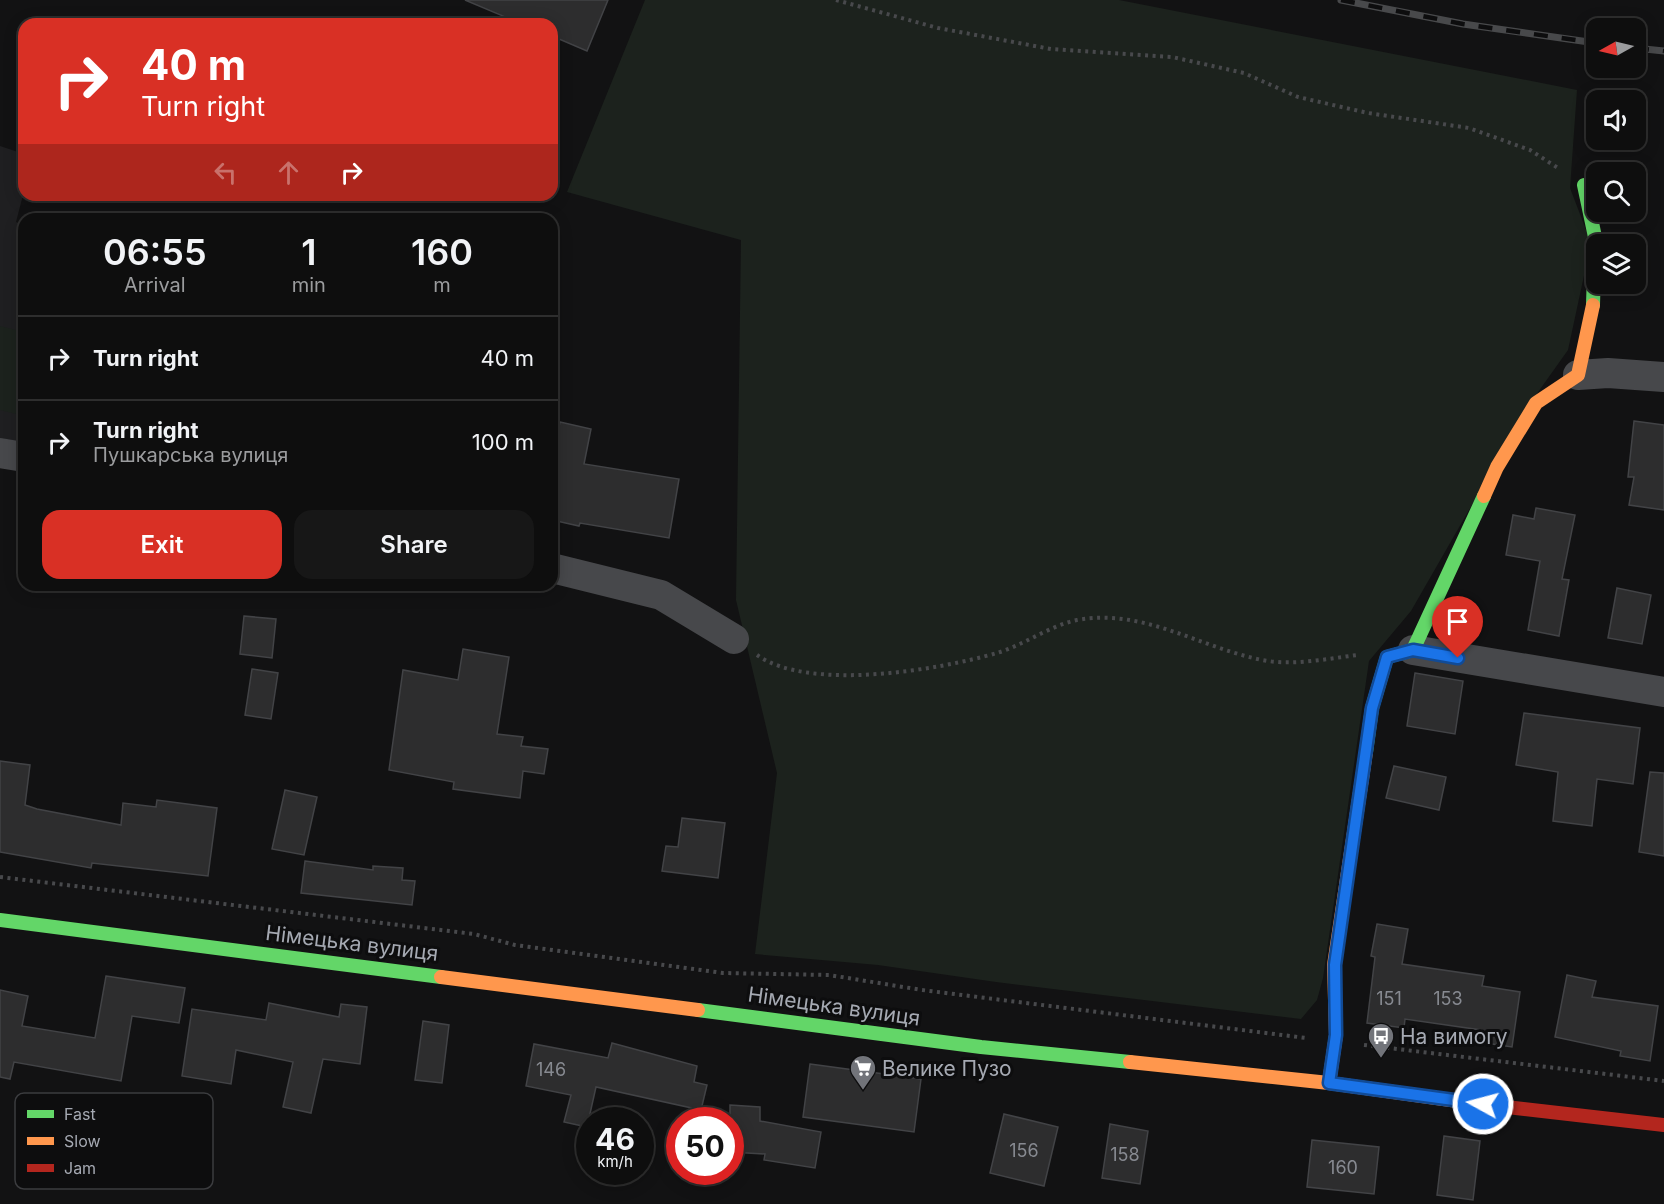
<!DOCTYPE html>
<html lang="en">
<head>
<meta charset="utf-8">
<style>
	:root { --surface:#0e0e0e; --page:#171717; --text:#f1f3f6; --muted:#9b9c9e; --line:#2e2e2e; --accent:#d93025 }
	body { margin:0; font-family:Inter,sans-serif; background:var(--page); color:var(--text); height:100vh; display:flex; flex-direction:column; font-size:22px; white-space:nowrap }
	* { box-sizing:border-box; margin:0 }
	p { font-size:20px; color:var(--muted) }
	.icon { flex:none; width:33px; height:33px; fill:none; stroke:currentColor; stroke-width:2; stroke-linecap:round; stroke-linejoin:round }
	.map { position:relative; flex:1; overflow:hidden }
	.details { position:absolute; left:18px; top:213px; width:540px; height:378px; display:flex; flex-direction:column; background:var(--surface); border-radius:18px; box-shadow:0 3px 15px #0003,0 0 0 2px var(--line) }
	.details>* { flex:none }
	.hud { position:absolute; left:18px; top:18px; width:540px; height:183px; border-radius:18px; box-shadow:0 3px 15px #0003,0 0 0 2px var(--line); background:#d93025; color:#fff; overflow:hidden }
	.needle { width:39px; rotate:262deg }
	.fabs { position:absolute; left:1586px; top:18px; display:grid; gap:12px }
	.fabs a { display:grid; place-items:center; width:60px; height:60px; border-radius:12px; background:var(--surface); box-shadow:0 3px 15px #0003,0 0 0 2px var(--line); font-size:30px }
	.speed { position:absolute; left:576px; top:1107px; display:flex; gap:12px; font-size:30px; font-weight:700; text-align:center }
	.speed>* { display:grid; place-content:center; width:78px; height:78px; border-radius:50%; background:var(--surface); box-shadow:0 3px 15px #0003,0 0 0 2px var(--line); line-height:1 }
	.speed small { font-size:15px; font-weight:400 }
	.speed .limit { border:9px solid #d22; background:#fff; color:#111 }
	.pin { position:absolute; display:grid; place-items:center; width:51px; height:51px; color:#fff; margin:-62px -26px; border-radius:50% 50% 50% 0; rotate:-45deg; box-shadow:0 0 6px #0007 }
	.pin .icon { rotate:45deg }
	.me { position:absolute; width:66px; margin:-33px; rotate:277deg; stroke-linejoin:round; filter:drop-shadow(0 0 4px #0008) }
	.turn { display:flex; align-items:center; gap:21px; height:126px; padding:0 24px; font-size:27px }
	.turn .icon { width:78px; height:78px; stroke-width:2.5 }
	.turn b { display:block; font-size:42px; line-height:51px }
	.lanes { display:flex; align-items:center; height:57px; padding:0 24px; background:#0003; justify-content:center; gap:30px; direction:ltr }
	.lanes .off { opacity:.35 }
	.eta { display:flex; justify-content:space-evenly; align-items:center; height:102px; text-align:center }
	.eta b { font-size:36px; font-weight:600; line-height:42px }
	.button { display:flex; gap:12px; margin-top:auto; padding:12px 24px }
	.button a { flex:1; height:69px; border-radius:18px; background:var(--accent); color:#fff; font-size:24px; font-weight:600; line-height:69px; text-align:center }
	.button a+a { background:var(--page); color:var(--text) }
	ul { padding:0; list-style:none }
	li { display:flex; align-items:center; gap:18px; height:84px; padding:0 24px; border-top:2px solid var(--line) }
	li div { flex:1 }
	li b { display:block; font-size:22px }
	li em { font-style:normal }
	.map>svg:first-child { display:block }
	.built { fill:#1f1f21 }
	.green { fill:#1c221d }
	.building { fill:#2d2d2e; stroke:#424346; stroke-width:1.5 }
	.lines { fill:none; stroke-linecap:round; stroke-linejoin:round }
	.path { stroke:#48494c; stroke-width:4; stroke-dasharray:3 4.5; stroke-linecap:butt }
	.street { stroke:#47484b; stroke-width:30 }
	.fast { stroke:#63d668; stroke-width:14 }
	.slow { stroke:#ff974d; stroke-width:14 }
	.jam { stroke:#b3261e; stroke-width:14 }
	.rail-casing { stroke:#48494b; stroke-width:7 }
	.rail { stroke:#0d0d0e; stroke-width:4.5; stroke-dasharray:14; stroke-linecap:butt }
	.route-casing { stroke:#114b97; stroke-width:15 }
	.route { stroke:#1a73e8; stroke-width:10 }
	.labels { text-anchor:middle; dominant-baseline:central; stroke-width:6; stroke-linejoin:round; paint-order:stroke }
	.number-label { font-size:18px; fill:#878a91 }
	.street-label { font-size:21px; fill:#a5a9b2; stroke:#0d0d0e }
	.poi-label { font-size:21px; fill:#a5a9b2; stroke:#0d0d0e; text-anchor:start }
	.key { fill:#0d0d0e; stroke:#3b3c3f; stroke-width:1.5 }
	.key-label { font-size:16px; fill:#a5a9b2 }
</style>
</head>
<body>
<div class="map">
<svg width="1664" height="1204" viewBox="0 0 1664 1204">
	<rect width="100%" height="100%" fill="#121213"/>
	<path class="built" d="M0 146 24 154V191L16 222 24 225V442L0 438Z"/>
	<path class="green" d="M645 0H1119L1577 90 1570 188 1591 243 1568 350 1531 402 1411 611 1369 661 1323 978 1317 1000 1301 1019 996 982 878 965 755 954 777 773 736 600 741 240 567 192Z
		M0 326 24 332V416L0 410Z"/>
	<path class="building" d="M465 0H608L587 51 552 36V24H522Z
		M1634 421 1664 425V510L1629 505 1634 477H1628Z
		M560 422 591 429 584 464 679 479 669 538 580 523 579 526 552 520V459Z
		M1536 508 1575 515 1562 579 1569 580 1559 636 1528 630 1540 561 1506 555 1513 515 1534 519Z
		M1617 588 1651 595 1642 644 1608 638Z
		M244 616 276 619 272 658 240 654Z
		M463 649 509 657 497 734 523 737 521 746 548 749 544 774 523 771 520 798 453 789 454 782 389 770 403 670 458 680Z
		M252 669 278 673 271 719 245 715Z
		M1415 673 1463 681 1455 734 1407 726Z
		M1524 713 1640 728 1633 784 1597 779 1592 826 1553 821 1558 772 1516 765Z
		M0 761 30 765 25 805 37 809 121 825 123 803 156 807 157 800 217 808 208 876 92 863 91 868 0 852Z
		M1394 766 1446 777 1439 810 1386 798Z
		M1650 772 1664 773V856L1639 852Z
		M285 790 317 797 304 855 272 849Z
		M682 818 725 823 718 878 662 871 666 846 678 847Z
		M305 861 373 870V866L403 868 402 880 415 881 412 905 301 893Z
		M1377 924 1408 929 1402 964 1484 976 1482 986 1520 992 1512 1047 1479 1042 1481 1030 1405 1019 1404 1028 1367 1023 1375 957 1371 956Z
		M1567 975 1596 981 1592 997 1658 1006 1650 1061 1620 1056 1621 1051 1555 1037Z
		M106 976 185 988 179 1023 132 1016 121 1081 14 1062 10 1079 0 1077V990L28 996 22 1026 95 1038Z
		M269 1003 339 1017 341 1004 367 1007 360 1064 323 1059 311 1113 283 1107 293 1062 236 1050 231 1084 182 1076 192 1009 266 1020Z
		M423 1021 449 1025 442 1083 415 1080Z
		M612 1043 697 1066 694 1082 707 1085 701 1110 596 1087 587 1127 564 1122 571 1095 526 1086 534 1044 608 1058Z
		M810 1064 921 1079 914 1132 803 1117Z
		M730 1105 760 1107V1121L821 1132 815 1168 764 1160 765 1154 730 1152Z
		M1004 1114 1058 1127 1044 1186 990 1173Z
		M1110 1124 1148 1131 1140 1184 1102 1178Z
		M1444 1136 1480 1141 1473 1200 1437 1195Z
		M1312 1140 1379 1147 1374 1194 1307 1187Z"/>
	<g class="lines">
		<path class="path" d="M836 0 938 28 1051 49 1172 57 1244 73 1298 97 1368 113 1469 128 1530 150 1558 168
			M757 655C809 692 938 670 997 653 1024 645 1049 626 1077 620 1144 608 1198 647 1262 660 1292 666 1326 659 1357 655
			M0 877 474 934 515 945 723 973 829 975 922 990 1306 1038
			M1364 1045 1664 1081"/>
		<path class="street" d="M1578 375 1608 373 1664 377
			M0 453 24 457
			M552 568 661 595 734 639
			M1413 650 1664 692"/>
		<path class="fast" d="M1584 185 1595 237 1593 305
			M1366 752 1372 708 1387 657 1413 650 1484 496
			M0 920 441 977
			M698 1010 981 1047 1130 1062"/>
		<path class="slow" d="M1484 496 1497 467 1536 403 1578 375 1593 305
			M441 977 698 1010
			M1130 1062 1329 1083 1472 1103
			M1329 1083 1336 1035 1334 965 1366 752"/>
		<path class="jam" d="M1472 1103 1664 1125"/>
		<g class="rail-casing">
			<path id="rail" d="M1341 0 1463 24 1596 43
				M1635 48 1664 51"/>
		</g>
		<use href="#rail" class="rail"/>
	</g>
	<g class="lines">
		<g class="route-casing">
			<path id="route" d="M1458 658 1413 650 1387 657 1372 708 1335 965 1336 1035 1329 1083 1483 1104"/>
		</g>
		<use href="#route" class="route"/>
	</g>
	<defs>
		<g id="bus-pin" transform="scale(1.35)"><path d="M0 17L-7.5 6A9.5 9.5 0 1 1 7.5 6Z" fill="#72747a" stroke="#0d0d0e"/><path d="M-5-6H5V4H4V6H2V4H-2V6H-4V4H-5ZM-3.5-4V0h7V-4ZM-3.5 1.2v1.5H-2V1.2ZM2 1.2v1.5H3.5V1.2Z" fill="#fff"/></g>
		<g id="supermarket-pin" transform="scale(1.35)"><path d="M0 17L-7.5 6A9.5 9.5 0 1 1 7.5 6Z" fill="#72747a" stroke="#0d0d0e"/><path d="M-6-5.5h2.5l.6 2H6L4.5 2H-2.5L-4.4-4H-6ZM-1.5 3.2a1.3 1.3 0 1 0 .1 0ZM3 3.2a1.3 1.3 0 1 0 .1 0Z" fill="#fff"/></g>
	</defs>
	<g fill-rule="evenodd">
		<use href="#bus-pin" x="1381" y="1036"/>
		<use href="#supermarket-pin" x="863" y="1068"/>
	</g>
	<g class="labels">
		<g class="number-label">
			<text x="1389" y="998">151</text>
			<text x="1448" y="998">153</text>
			<text x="551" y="1069">146</text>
			<text x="1024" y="1150">156</text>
			<text x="1125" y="1154">158</text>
			<text x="1343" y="1167">160</text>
		</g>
		<g class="street-label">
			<text transform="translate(352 943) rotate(7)">Німецька вулиця</text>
			<text transform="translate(834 1006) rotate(8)">Німецька вулиця</text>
		</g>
		<g class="poi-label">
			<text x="1400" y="1036">На вимогу</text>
			<text x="882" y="1068">Велике Пузо</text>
		</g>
	</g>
	<rect x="15" y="1093" width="198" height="96" rx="9" class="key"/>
	<rect x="27" y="1110" width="27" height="8" fill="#63d668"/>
	<rect x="27" y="1137" width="27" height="8" fill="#ff974d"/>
	<rect x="27" y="1164" width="27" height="8" fill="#b3261e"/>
	<g class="key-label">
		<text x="64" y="1120">Fast</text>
		<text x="64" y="1147">Slow</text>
		<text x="64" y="1174">Jam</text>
	</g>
</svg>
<div class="fabs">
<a><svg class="needle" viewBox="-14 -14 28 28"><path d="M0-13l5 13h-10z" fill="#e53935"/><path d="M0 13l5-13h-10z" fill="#9b9c9e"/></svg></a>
<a><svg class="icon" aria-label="sound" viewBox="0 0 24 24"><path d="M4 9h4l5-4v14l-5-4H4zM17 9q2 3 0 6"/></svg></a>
<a><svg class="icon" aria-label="search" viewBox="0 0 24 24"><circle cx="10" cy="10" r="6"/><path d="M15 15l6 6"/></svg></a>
<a><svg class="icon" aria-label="layers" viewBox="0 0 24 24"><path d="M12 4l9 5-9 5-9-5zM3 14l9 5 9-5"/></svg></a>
</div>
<div class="speed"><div>46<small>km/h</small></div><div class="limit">50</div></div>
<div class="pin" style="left:1458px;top:658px;background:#d93025"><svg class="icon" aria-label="arrive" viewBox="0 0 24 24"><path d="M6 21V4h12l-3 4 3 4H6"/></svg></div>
<svg class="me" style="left:1483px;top:1104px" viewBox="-20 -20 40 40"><circle r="17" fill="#1a73e8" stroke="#fff" stroke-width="3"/><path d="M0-11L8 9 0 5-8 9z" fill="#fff"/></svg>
<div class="hud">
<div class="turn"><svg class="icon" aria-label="right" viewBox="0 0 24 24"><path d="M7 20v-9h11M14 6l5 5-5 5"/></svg><div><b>40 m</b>Turn right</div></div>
<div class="lanes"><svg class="icon off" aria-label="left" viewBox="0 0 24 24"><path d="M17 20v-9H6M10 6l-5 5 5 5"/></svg><svg class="icon off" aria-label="ahead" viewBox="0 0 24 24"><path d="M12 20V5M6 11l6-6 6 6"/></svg><svg class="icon" aria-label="right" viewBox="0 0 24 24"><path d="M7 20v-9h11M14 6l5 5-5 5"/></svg></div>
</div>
<section class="details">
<div class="eta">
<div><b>06:55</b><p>Arrival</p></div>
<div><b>1</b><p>min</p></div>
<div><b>160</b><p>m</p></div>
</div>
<ul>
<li><svg class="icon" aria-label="right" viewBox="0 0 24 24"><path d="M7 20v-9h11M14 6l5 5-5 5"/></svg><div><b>Turn right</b></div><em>40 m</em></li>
<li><svg class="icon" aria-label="right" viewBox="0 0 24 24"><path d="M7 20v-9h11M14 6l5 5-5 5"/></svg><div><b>Turn right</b><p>Пушкарська вулиця</p></div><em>100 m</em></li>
</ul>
<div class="button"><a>Exit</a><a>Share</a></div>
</section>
</div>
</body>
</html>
